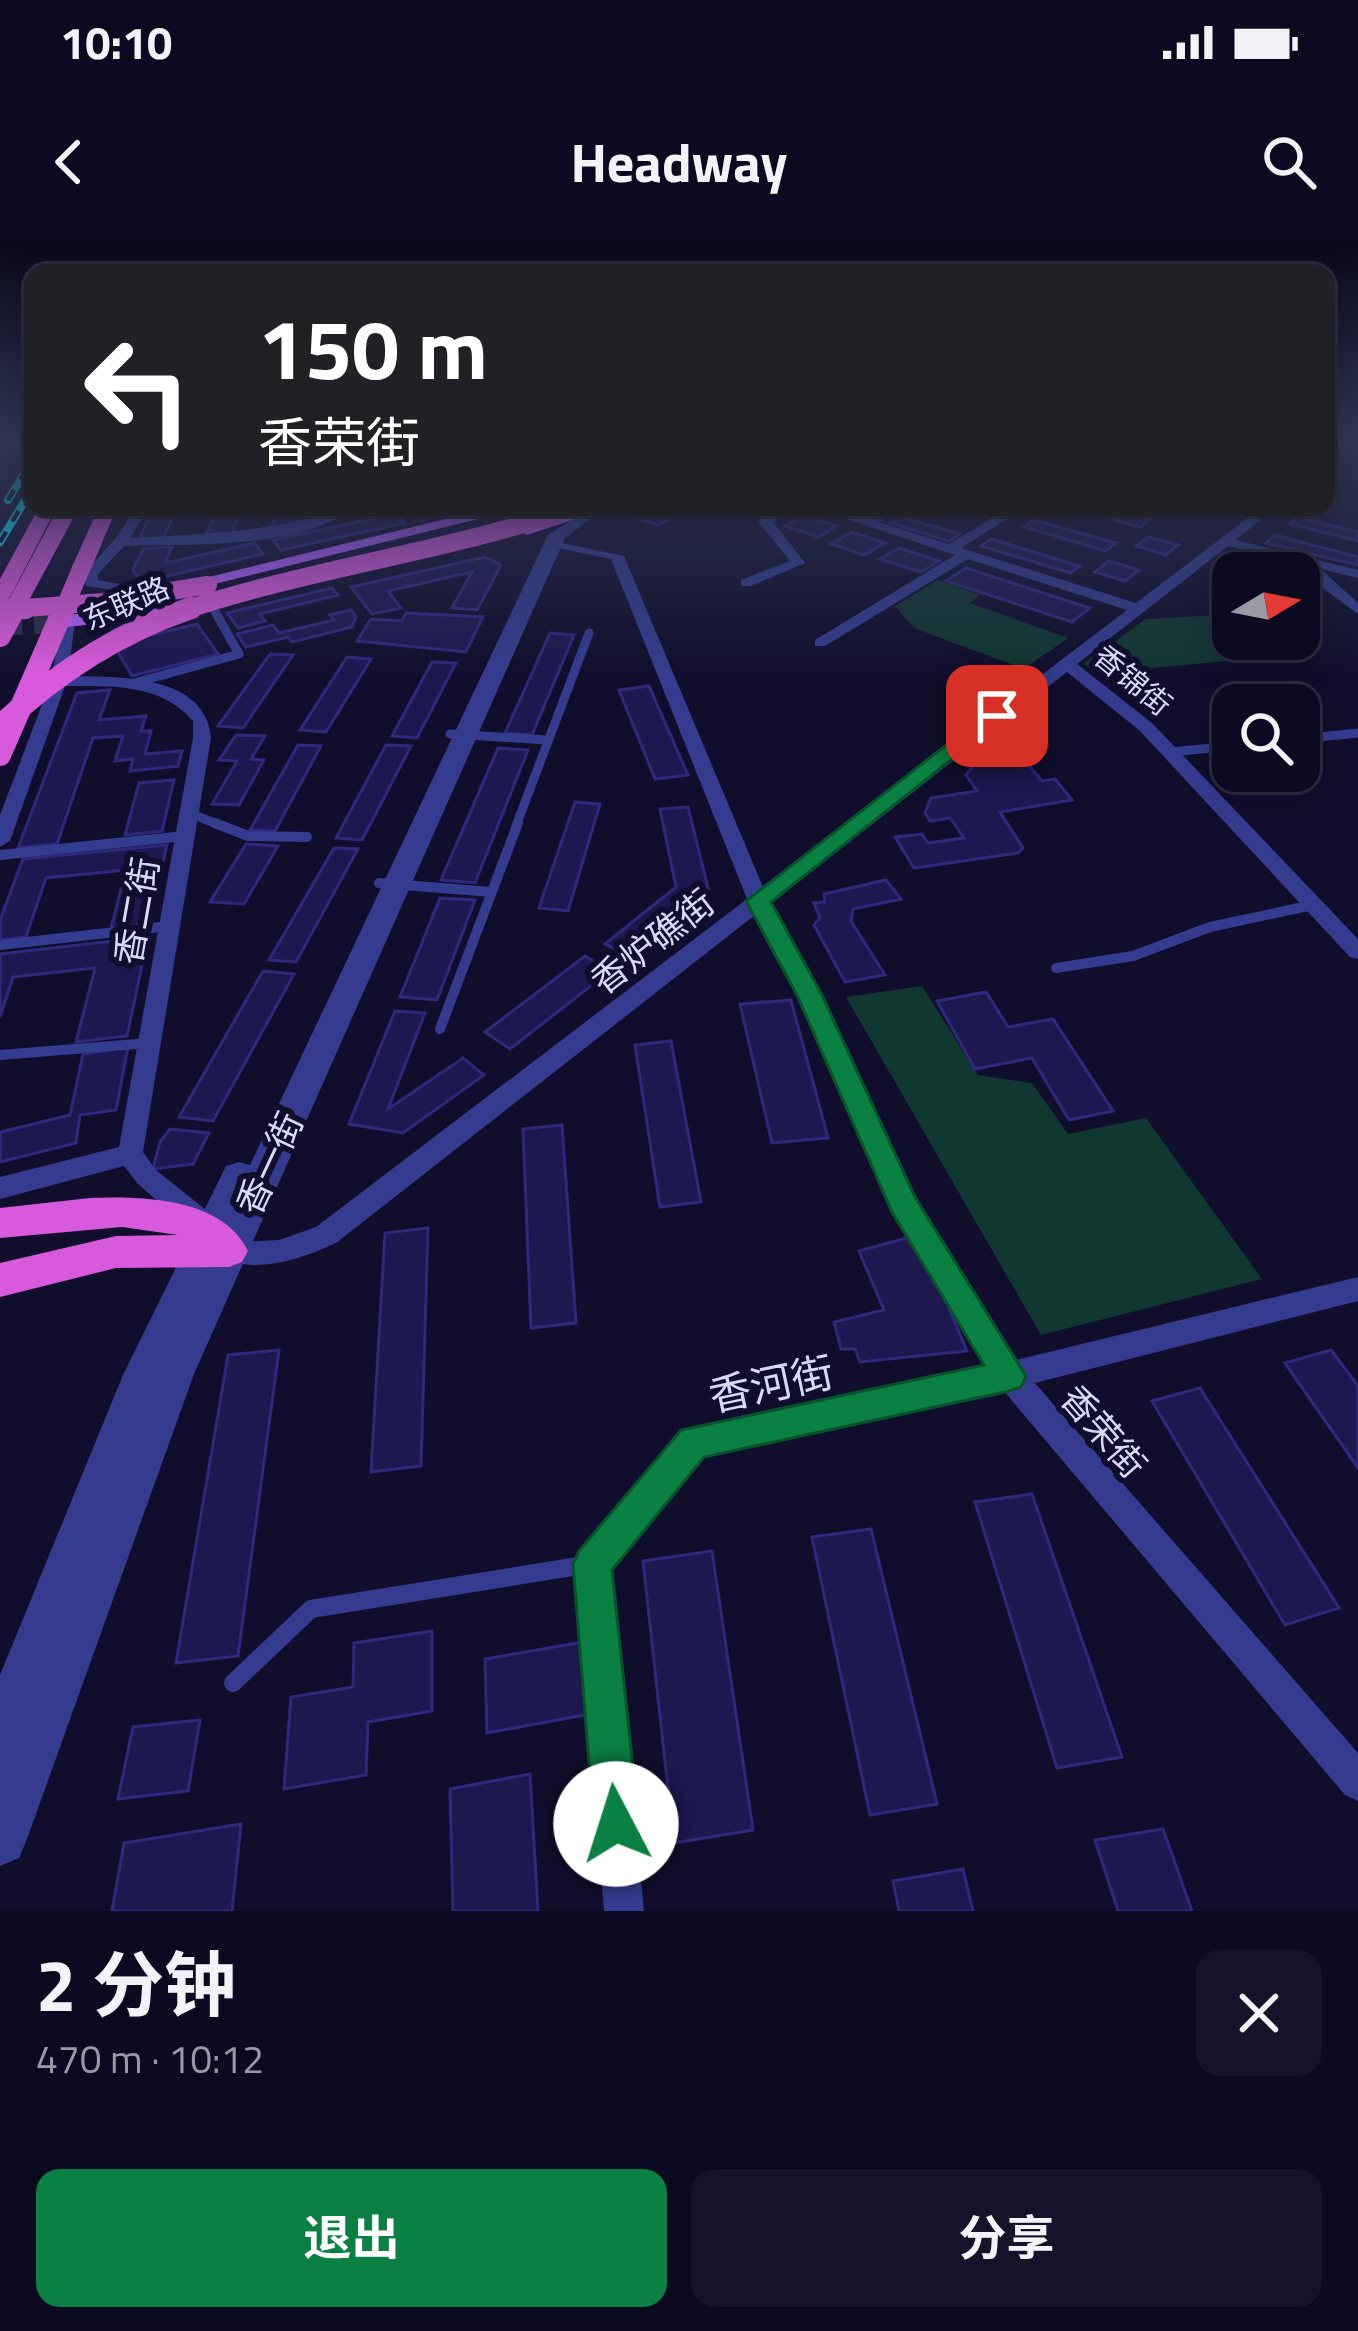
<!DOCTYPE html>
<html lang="zh">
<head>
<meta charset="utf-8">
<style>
	:root { --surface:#0c0a21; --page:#15132a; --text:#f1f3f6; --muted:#9a9aa5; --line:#2c2b3f; --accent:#0b8043 }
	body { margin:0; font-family:"Titillium Web","Noto Sans SC",sans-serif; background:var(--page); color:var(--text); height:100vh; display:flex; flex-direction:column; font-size:45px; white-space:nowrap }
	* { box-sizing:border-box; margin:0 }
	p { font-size:39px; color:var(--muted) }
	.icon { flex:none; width:66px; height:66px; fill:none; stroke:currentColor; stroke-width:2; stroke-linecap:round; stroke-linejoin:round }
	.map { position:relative; height:1671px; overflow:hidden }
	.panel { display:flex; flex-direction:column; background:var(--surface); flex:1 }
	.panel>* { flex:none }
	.top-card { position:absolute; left:24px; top:24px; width:1311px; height:252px; border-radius:24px; box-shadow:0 6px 30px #0003,0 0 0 3px var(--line); background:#202124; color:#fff; overflow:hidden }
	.needle { width:78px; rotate:80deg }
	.tools { position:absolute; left:1212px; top:312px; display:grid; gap:24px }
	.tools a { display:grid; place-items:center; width:108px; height:108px; border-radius:24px; background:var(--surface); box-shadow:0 6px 30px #0003,0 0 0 3px var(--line); font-size:60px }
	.pin { position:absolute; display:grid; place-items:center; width:102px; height:102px; color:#fff; margin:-51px; border-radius:24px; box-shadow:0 6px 18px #0006 }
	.me { position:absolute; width:132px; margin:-66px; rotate:355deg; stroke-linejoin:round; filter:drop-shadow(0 0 9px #0008) }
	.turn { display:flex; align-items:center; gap:42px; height:252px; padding:0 36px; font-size:54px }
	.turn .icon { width:156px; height:156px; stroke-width:2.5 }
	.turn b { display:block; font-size:84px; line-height:102px }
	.round { display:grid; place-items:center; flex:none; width:126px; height:126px; border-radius:24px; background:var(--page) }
	.headline { display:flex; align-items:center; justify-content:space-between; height:204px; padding:0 36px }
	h1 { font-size:72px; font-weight:700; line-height:90px }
	.primary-button { display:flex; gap:24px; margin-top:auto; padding:24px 36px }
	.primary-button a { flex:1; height:138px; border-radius:24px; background:var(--accent); color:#fff; font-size:48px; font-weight:700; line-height:138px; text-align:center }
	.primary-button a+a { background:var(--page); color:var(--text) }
	.status { display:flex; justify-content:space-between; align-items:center; height:84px; padding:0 60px; background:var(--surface); direction:ltr }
	.status svg { height:33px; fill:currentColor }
	header { display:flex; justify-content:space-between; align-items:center; height:156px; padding:0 36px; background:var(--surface); font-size:54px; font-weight:700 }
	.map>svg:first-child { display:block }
	.green { fill:#113731 }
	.building { fill:#1d184f; stroke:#30287d; stroke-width:3 }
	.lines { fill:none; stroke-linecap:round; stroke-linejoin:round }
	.primary-tunnel { stroke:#2e2c4c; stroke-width:22; stroke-dasharray:22 12; stroke-linecap:butt }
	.service-far3 { stroke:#353c8f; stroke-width:6 }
	.service-far2 { stroke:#353c8f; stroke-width:9 }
	.service-far1 { stroke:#353c8f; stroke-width:10 }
	.service { stroke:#353c8f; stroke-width:18 }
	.minor { fill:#353c8f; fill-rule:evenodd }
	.tertiary { fill:#353c8f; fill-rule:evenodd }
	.primary { fill:#b260ff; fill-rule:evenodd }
	.trunk { fill:#d85adc; fill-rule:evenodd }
	.rail-casing { stroke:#05fffc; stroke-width:8 }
	.rail { stroke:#100e2c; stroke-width:4.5; stroke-dasharray:12; stroke-linecap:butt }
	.trunk-bridge-far1 { stroke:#d85adc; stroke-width:18 }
	.trunk-bridge { stroke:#d85adc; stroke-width:22 }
	.route { fill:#0b8043; stroke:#07532c; stroke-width:3 }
	.labels { text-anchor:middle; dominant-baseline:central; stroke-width:12; stroke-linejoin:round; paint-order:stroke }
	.far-street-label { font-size:30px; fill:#d9d9ff; stroke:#100e2c }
	.street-label { font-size:36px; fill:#d9d9ff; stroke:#100e2c }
	.near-street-label { font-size:42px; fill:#d9d9ff; stroke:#100e2c }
</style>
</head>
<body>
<div class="status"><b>10:10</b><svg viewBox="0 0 49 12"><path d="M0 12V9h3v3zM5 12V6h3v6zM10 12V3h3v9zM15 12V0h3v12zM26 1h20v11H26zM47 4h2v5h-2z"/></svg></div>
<header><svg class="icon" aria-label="back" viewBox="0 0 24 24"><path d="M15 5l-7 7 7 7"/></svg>Headway<svg class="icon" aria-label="search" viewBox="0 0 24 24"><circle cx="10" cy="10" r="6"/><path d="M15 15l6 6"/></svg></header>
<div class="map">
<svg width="1358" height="1671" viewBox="0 0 1358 1671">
	<rect width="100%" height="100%" fill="#100e2c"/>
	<path class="green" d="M938 340 980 355 970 363 1068 398 1024 429 914 388 895 366Z
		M1221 375 1233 385V399H1248L1258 408 1303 407 1313 413 1099 433 1083 424 1146 379Z
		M922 746 978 835 1032 843 1068 894 1146 878 1262 1039 1041 1095 846 757Z"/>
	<path class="building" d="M154 267H177L163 299 139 300Z
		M278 267H300L296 287 272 288Z
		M436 267H481L421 280 413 272Z
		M629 267H692L658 285 618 273Z
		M834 267H874L893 273 879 281Z
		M1067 267H1102L1149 280 1140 287Z
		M241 269 230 298 204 299 217 270Z
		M395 274 405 283 281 310 273 300Z
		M804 276 837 286 818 297 785 286Z
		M902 277 960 294 949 301 891 283Z
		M1298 277 1358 292V301L1290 284Z
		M1034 280 1116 303 1106 311 1024 287Z
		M852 292 885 303 864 315 831 304Z
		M1275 295 1358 317V325L1266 303Z
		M1148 297 1178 305 1166 315 1136 306Z
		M991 299 1080 326 1071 333 981 306Z
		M255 303 263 314 141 342 133 330 143 309 172 307 165 323Z
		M899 308 939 321 921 332 880 319Z
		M485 317 501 325 477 370 452 368 472 332 388 351 401 368 372 374 351 347Z
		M1109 321 1139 330 1125 341 1095 332Z
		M966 328 1090 368 1072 382 946 341Z
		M332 348 338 355 260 374 265 381 238 388 227 373Z
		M351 370 356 377 352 387 292 402 288 397 246 407 237 394 273 385 279 393 334 380 330 375Z
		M406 373 483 377 466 412 357 401 371 379 402 381Z
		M197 384 218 414 132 436 113 404Z
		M550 393 574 395 532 495 505 493Z
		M270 414 293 415 243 488 218 486Z
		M347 417 371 419 326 492 300 490Z
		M432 422 456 423 417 498 392 496Z
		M649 446 688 535 655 539 619 450Z
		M110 450 99 480 146 476 141 491H151L145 514 182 511 178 526 130 531 133 519 115 521 123 496 93 498 57 604 18 608 77 453Z
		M236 495 265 496 251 519 264 520 239 565 212 564 237 521 219 520Z
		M298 505 321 506 275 591 250 590Z
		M386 505 411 506 362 600 336 598Z
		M498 508 528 510 475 643 441 640Z
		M1022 517 1042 541 1055 539 1072 560 1000 572 1023 608 1018 613 914 628 895 597 922 594 928 603 964 598 950 578 930 581 925 573 931 558 977 551 966 535 974 525Z
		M174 540 162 591 125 595 139 543Z
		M575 562 600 564 568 671 539 668Z
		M688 567 709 652 630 717 605 704 676 647 660 569Z
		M246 604 278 606 244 664 210 662Z
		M167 605 149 684 111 688 126 630 46 638 26 697 0 700V680L23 619Z
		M334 608 358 609 296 722 269 720Z
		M886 640 901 659 853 669 851 681 885 735 845 742 814 685 820 678 814 663 825 662 824 654Z
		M440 658 475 660 437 760 400 757Z
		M148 697 127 796 76 802 95 728 13 737 0 777V714Z
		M585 716 610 731 510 809 485 792Z
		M263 731 294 734 213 881 179 877Z
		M986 752 1008 787 1053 779 1113 871 1069 880 1032 818 975 829 937 761Z
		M791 760 828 898 772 903 740 764Z
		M395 771 425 773 388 869 463 818 484 835 403 893 349 884Z
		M671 801 701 962 660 967 635 805Z
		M128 807 116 870 80 875 76 903 0 922V892L70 875 83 814Z
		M562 885 576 1083 531 1088 523 889Z
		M170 889 209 893 193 924 153 929 160 902Z
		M428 988 421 1226 371 1232 385 993Z
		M918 995 967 1111 860 1122 855 1109H841L834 1082 884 1070 859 1011Z
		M279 1110 238 1416 176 1423 228 1115Z
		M1331 1110 1358 1146V1228L1285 1123Z
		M1200 1148 1339 1368 1285 1385 1152 1161Z
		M1032 1254 1122 1517 1057 1528 975 1262Z
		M871 1289 937 1564 870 1575 812 1297Z
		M712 1311 753 1590 674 1603 643 1321Z
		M432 1391V1471L368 1482 366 1535 284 1549 291 1457 353 1447 354 1403Z
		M583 1402 590 1474 487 1493 485 1419Z
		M200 1480 188 1551 118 1559 133 1487Z
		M530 1534 538 1671H453L450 1549Z
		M241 1584 232 1671H112L124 1603Z
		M1163 1589 1192 1671H1118L1095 1600Z
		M963 1629 973 1671H899L893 1641Z"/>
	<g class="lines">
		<path class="primary-tunnel" d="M0 385 67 381"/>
		<path class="service-far3" d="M211 364 215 371"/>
		<path class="service-far2" d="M134 443 239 414 213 368
			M450 494 547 500
			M1299 499 1358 493
			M1170 512 1233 506
			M189 573 222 586
			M516 586 589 393"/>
		<path class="service-far1" d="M215 583 248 596 307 597
			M0 615 185 596
			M379 643 491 652
			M0 705 169 686
			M1056 728 1133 716 1210 687 1313 665
			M440 789 518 583
			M0 815 149 803"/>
		<path class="service" d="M233 1443 311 1369 591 1324"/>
		<path class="minor" d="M137 267H149L130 298C199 295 266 291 333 273L340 277C285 308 186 304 124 306L98 334V340L152 350V356L86 346 84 333 115 299Z
			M783 267H799L773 282 805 323 751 346H741V340L790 321 758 281Z
			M811 267H830L949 304 1011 267H1026L961 308 1136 363 1262 267H1276L1236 300 1358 330V338L1321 329 1358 363V374L1320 346 1302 324 1228 306 1077 424 1152 483 1358 699V719L1350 717 1140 491 1067 432 770 664 821 755 914 957 1016 1120 1358 1037V1061L1035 1143 1358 1513V1561L1345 1555 1003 1150 702 1215 610 1329 644 1671H604L576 1324 581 1312 682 1191 987 1126 894 971 799 755 755 675 336 1003C299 1020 259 1033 219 1019L215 1011 219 1003 279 1000 316 987 747 659 611 319 548 306V300L624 316 763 647 1127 370 968 319 825 406H815V400L955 315Z
			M62 378 75 381 68 436C116 437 206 433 211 498L143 912 156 930 211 974 214 982 211 990 201 993 191 990 138 944 124 926 0 959V937L119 907 193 498V481C161 443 111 446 65 446L10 601 0 607V575L51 441Z"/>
		<path class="tertiary" d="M588 269 597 274 565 298 194 1134 27 1599 19 1618 0 1626V1435L123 1135 226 926 239 922 250 925 548 295Z"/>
		<path class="primary" d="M494 267H526L174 354 164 348Z
			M583 267H611L527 295 518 290Z
			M185 363 192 365V373L67 387 57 381 67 375Z"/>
		<path class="trunk" d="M39 267H57L10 357 0 363V339Z
			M99 267H117L91 329 74 333 71 329Z
			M90 958C141 956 222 957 248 1011L242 1022 229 1027 116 1028 0 1057V1023L116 996 178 995 122 987 0 998V968Z"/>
		<g class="rail-casing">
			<path id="rail" d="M8 260 33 219
				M0 302 33 247"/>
		</g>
		<use href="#rail" class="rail"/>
		<path class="trunk-bridge-far1" d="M0 370 103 362 208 345
			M13 371 69 267
			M63 371 81 329
			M182 371C312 328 449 311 579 267"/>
		<path class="trunk-bridge" d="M0 370 25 368
			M0 396 15 368
			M0 486C56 433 117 393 191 368
			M0 515 64 368"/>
	</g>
	<linearGradient id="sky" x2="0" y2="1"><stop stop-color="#090818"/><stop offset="0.46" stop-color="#313656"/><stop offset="1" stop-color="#313656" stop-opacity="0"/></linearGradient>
	<rect width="1358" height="436" fill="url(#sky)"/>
	<path class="route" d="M990 471 1007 476 771 662 822 755 915 957 1026 1136 1021 1147 1009 1151 704 1217 612 1330 639 1584 632 1600 616 1606 601 1600 594 1584 573 1324 579 1311 681 1190 984 1125 892 972 797 755 746 661Z"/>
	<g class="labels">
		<g class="far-street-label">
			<text transform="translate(126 363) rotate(-23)">东联路</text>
			<text transform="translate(1133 440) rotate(40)">香锦街</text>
		</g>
		<g class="street-label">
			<text transform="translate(136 671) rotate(-80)">香二街</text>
			<text transform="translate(652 701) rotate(-38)">香炉礁街</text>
			<text transform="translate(269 923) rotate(-65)">香一街</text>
			<text transform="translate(1104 1191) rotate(49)">香荣街</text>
		</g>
		<g class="near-street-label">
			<text transform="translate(771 1143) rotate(-12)">香河街</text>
		</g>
	</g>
</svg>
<div class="tools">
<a><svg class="needle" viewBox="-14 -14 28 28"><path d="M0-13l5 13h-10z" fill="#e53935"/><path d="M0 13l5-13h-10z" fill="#9a9aa5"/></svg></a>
<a><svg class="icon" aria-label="search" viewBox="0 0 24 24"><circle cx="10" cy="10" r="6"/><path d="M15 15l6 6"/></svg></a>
</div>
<div class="pin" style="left:997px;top:476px;background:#d93025"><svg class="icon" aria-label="arrive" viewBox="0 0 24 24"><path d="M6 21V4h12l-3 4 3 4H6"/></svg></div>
<svg class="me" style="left:616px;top:1584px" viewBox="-20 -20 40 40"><circle r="19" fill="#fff"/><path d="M0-13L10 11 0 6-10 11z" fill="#0b8043"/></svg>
<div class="top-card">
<div class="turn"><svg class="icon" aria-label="left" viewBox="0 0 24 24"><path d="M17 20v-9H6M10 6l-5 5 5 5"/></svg><div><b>150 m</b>香荣街</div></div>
</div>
</div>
<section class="panel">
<div class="headline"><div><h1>2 分钟</h1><p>470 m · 10:12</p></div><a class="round"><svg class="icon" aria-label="close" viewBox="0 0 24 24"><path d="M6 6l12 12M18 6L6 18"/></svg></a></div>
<div class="primary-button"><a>退出</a><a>分享</a></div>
</section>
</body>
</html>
